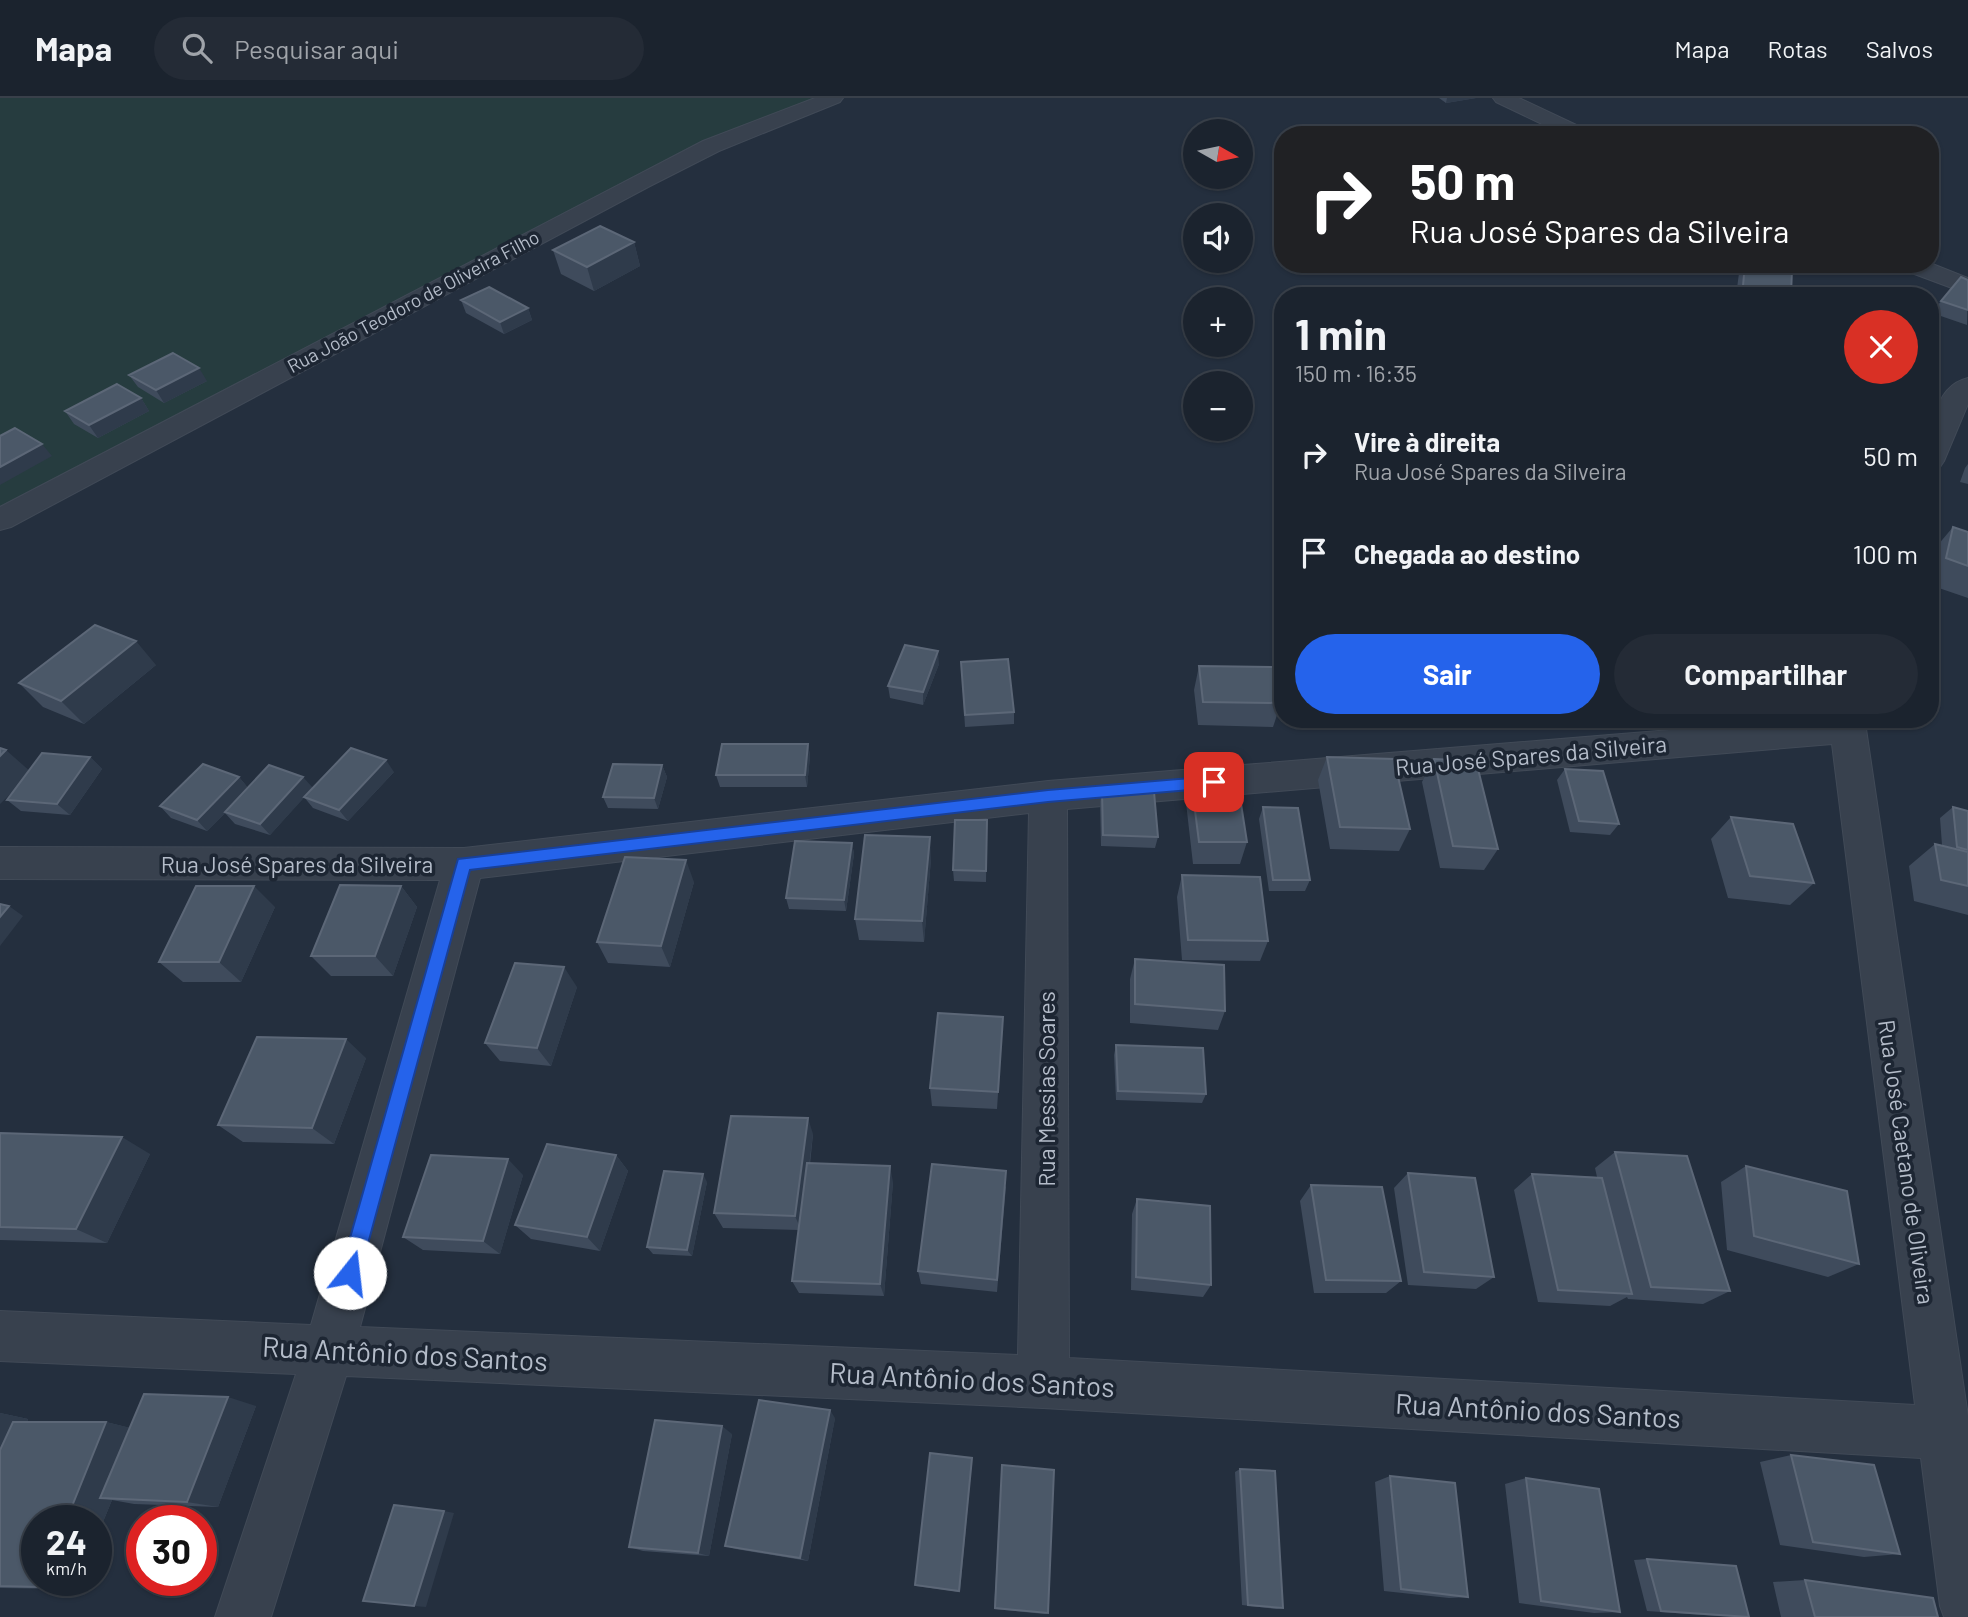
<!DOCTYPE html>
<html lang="pt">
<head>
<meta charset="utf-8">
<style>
	:root { --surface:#1b232e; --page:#242b36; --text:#f1f3f6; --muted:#a0a4aa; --line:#39404a; --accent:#2563eb }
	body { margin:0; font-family:Barlow,sans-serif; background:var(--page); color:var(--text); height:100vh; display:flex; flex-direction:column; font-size:26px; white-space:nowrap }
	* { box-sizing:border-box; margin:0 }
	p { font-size:23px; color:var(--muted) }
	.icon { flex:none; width:38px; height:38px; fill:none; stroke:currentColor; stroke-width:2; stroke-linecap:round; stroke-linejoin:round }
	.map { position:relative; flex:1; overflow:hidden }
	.side { position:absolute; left:1274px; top:189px; width:665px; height:441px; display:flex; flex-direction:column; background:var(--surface); border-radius:28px; box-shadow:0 2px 5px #0004,0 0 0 2px var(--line) }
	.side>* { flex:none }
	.hud { position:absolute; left:1274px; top:28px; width:665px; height:147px; border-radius:28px; box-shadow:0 2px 5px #0004,0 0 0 2px var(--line); background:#202124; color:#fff; overflow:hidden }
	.needle { width:46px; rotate:99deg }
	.buttons { position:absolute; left:1183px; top:21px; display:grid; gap:14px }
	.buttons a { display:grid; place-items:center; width:70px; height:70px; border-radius:50%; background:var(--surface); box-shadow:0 2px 5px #0004,0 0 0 2px var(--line); font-size:35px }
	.speed { position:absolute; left:21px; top:1407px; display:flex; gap:14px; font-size:35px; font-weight:700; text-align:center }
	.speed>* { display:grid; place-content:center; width:91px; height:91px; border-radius:50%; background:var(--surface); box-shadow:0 2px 5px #0004,0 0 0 2px var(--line); line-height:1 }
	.speed small { font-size:18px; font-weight:400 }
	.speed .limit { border:10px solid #d22; background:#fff; color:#111 }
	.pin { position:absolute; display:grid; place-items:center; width:60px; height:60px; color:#fff; margin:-30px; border-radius:14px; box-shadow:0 4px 10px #0006 }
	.me { position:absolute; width:77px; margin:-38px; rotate:16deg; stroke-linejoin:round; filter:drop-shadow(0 0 5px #0008) }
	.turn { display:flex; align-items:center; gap:24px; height:147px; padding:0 21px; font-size:32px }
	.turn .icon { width:91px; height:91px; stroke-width:2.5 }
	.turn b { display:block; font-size:49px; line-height:60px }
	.round { display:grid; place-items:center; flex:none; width:74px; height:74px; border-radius:37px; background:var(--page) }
	.summary { display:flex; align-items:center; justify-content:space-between; height:119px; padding:0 21px }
	h1 { font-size:42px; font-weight:700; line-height:52px }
	.action { display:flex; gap:14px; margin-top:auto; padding:14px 21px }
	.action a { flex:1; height:80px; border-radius:42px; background:var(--accent); color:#fff; font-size:28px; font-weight:700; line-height:80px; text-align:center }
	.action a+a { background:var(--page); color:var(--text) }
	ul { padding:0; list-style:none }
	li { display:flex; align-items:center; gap:21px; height:98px; padding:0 21px }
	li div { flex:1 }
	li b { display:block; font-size:26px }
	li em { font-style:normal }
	header { display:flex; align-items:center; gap:42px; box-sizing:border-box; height:98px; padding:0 35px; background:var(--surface); border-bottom:2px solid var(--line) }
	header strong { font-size:33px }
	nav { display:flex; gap:38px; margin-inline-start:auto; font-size:24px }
	.search { width:490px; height:63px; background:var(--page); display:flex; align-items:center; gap:18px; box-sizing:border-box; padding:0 24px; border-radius:38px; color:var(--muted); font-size:26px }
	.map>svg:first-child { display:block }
	.green { fill:#263c3f }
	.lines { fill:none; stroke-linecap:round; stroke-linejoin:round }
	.minor-casing { stroke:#414a57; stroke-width:2 }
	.minor { fill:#38414e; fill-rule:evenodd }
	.wall { fill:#3f4b5c }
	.shaded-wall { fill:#2f3b4b }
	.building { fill:#4b5868; stroke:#5c6777; stroke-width:2 }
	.route { fill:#2563eb; stroke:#184099; stroke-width:2 }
	.labels { text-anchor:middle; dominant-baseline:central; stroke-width:7; stroke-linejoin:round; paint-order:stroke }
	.far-street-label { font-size:19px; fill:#b4bcc9; stroke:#1d2633 }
	.street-label { font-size:23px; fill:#b4bcc9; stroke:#1d2633 }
	.near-street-label { font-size:28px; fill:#b4bcc9; stroke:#1d2633 }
</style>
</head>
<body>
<header>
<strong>Mapa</strong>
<div class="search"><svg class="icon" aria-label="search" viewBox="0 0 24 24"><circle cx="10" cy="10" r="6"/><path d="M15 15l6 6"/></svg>Pesquisar aqui</div>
<nav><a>Mapa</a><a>Rotas</a><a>Salvos</a></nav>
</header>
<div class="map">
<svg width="1968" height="1519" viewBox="0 0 1968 1519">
	<rect width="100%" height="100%" fill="#242f3e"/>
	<path class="green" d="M0 0H833L782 18 0 422Z"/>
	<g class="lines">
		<g class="minor-casing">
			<path id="minor" d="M815 0H843L840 4 719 53 650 88 11 429 0 432V409L703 43Z
				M1493 0H1519L1589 33 1592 37H1565L1496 4Z
				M1930 165 1968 180V196L1901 171 1898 166Z
				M1968 280V306L1944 363 1940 369 1930 372C1930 341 1930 289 1968 280Z
				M1804 621H1869L1866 631 1968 1318V1519H1944L1940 1508 1921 1360 1043 1310 346 1278 271 1519H215L296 1276 0 1263V1213L311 1227 440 782 0 781V749L464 750 1048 683ZM1832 646 1915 1307 1069 1260 1067 711ZM1029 715 1018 1257 360 1229 480 780Z"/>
		</g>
		<use href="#minor" class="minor"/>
	</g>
	<path class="wall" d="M1439 0H1476L1446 5Z
		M634 144 640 168 594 193 561 176 553 152Z
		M1743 166H1765L1791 197 1736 198 1739 175Z
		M1968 182 1967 227 1932 215 1941 203Z
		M461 202 528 210 532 222 504 236 466 215Z
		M129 277 207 283 164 305 138 289Z
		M141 300 149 313 98 340 74 326 65 313Z
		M1968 366V386L1960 384 1965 370Z
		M1953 429 1968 434V500L1930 487V460L1932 454Z
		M961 564 1014 614V626L965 629Z
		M939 566 923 607 890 600 888 588Z
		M156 567 84 626 43 609 19 585Z
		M1199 568 1281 605 1273 629 1198 627 1194 592Z
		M808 646 810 658 807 689H720L716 677Z
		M90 659 102 671 70 717 21 713 7 702 29 673Z
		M1327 659 1410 731 1399 753 1330 751 1318 682Z
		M1434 661 1498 751 1484 772 1440 770 1422 684Z
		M662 667 667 679 658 711 608 710 603 699Z
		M1565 671 1619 726 1610 737 1570 734 1557 682Z
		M1190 673 1247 744 1240 766H1193L1185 696Z
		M394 674 348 723 313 710 304 699 270 737 235 726 225 715 207 733 171 720 160 708 239 679 248 690H312Z
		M1102 693 1158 739 1155 750 1101 748 1100 704Z
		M1263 709 1310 782 1305 793H1269L1259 721Z
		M1953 709 1968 713V817L1914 803 1909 768 1935 746 1942 747 1940 720Z
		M1731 719 1814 785 1790 807 1728 800 1711 741Z
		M987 722 986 784 954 783 953 772Z
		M852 745 854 756 846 813 789 811 786 800Z
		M931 761 924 844 859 842 855 821Z
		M1182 777 1268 843 1260 863 1182 862 1177 799Z
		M694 784 670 869 608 865 597 844Z
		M401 788 417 809 393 878H331L311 858Z
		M275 809 241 884H183L159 864Z
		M1135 861 1225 913 1218 932 1130 925V881Z
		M577 889 551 968 500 963 485 945Z
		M1003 919 997 1011 932 1008 930 990Z
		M1116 947 1206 996 1202 1005 1116 1002 1114 957Z
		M366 960 334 1046 243 1044 218 1027Z
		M0 1035 150 1056 107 1145 0 1142Z
		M813 1036 810 1066 893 1084 884 1198 799 1195 792 1183 799 1132 723 1130 714 1115Z
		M1615 1054 1730 1193 1703 1206 1628 1201 1627 1199 1610 1208 1538 1204 1514 1092 1532 1076 1597 1079 1595 1070Z
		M616 1057 628 1073 600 1153 531 1141 515 1127Z
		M1746 1068 1859 1166 1828 1179 1727 1152 1721 1084Z
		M1408 1075 1494 1179 1476 1191 1408 1187 1394 1090Z
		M523 1077 500 1156 423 1152 403 1139Z
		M707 1084 692 1158 653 1156 647 1149Z
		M1311 1087 1401 1183 1386 1195H1314L1300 1103Z
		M1006 1088 997 1194 921 1186 918 1173Z
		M1137 1101 1211 1187 1203 1199 1131 1192 1132 1116Z
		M256 1308 218 1409 134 1406 112 1402 96 1441V1423L37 1482H80L77 1491 0 1490V1315L28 1321 27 1324H106L130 1330Z
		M835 1320 808 1463 736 1451 725 1448Z
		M732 1336 709 1458 643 1453 629 1449Z
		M1791 1357 1900 1456 1864 1459 1780 1447 1760 1364Z
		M972 1363 960 1494 916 1488 915 1487Z
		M1002 1367 1048 1515 1045 1516 994 1511Z
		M1240 1371 1283 1510 1277 1511 1242 1507 1235 1374Z
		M1390 1378 1468 1499 1449 1500 1384 1493 1375 1384Z
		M1526 1380 1620 1514 1594 1515 1519 1505 1505 1386Z
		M1647 1461 1749 1519H1731L1647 1513 1634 1462Z
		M1805 1482 1938 1519H1781L1773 1484Z"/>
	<path class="shaded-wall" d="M1447 0H1476L1446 5Z
		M634 144 640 168 594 193 587 169Z
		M528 210 532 222 504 236 500 224Z
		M199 270 207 283 164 305 156 292Z
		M141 300 149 313 98 340 89 327Z
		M42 346 52 358 0 387V369Z
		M136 543 156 567 84 626 61 603Z
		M938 553 939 566 923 607V594Z
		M808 646 810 658 807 689 805 677Z
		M6 652 32 675 0 706V658Z
		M90 659 102 671 70 717 57 706Z
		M386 662 394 674 348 723 339 712Z
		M662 667 667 679 658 711 654 700Z
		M239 679 249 691 207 733 197 722Z
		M303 679 313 690 270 737 260 726Z
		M930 739 931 761 924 844 922 823Z
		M852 745 854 756 846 813 844 802Z
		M686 762 694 784 670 869 661 848Z
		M254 788 275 809 241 884 219 864Z
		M401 788 417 809 393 878 375 858Z
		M9 808 23 818 0 848V819Z
		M564 869 577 889 551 968 537 950Z
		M346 941 366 960 334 1046 312 1030Z
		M808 1020 813 1036 801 1132 795 1118Z
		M122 1039 150 1056 107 1145 76 1131Z
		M616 1057 628 1073 600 1153 587 1139Z
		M508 1061 523 1077 500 1156 483 1143Z
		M890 1068 893 1084 884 1198 880 1186Z
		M703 1076 707 1084 692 1158 687 1152Z
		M228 1299 256 1308 218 1409 187 1404Z
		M830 1312 835 1320 808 1463 800 1460Z
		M0 1315 28 1321 0 1379Z
		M106 1324 139 1332 100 1400 112 1402 96 1441V1423H66Z
		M722 1328 732 1336 709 1458 698 1455Z
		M444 1413 454 1415 426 1509 414 1508Z
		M42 1482H80L77 1491 39 1489Z"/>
	<path class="building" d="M600 128 634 144 587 169 553 152Z
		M1745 166H1765L1792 171 1791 197 1743 188Z
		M1961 179 1968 182V212L1941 203Z
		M489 189 528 210 500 224 461 202Z
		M173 255 199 270 156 292 129 277Z
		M117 286 141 300 89 327 65 313Z
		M15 330 42 346 0 369V338Z
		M1953 429 1968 434V468L1946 460Z
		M95 527 136 543 61 603 19 585Z
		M905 547 938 553 923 594 888 588Z
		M1008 561 1014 614 965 617 961 564Z
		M1199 568 1275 569 1281 605 1203 604Z
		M722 646H808L805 677H716Z
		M0 650 6 652 0 658Z
		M351 650 386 662 339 712 304 699Z
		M42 655 90 659 57 706 7 702Z
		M1327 659 1394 661 1410 731 1340 729Z
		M1434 661 1476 663 1498 751 1453 748Z
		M203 666 239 679 197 722 160 708Z
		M613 666 662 667 654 700 603 699Z
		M269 667 303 679 260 726 225 714Z
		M1565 671 1603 673 1619 726 1579 723Z
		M1190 673 1236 674 1247 744H1199Z
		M1102 693 1154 694 1158 739 1103 737Z
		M1263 709 1298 710 1310 782H1273Z
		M1953 709 1968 713V752L1957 749Z
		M1731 719 1793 726 1814 785 1750 778Z
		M955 722H987L986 773 953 772Z
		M865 737 930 739 922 823 855 821Z
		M795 743 852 745 844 802 786 800Z
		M1935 746 1968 754V788L1941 782Z
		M625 759 686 762 661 848 597 844Z
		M1182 777 1260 779 1268 843 1188 842Z
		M340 787 401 788 375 858H311Z
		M196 788H254L219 864H159Z
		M0 806 9 808 0 819Z
		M1135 861 1224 867 1225 913 1135 906Z
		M515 865 564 869 537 950 485 945Z
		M938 915 1003 919 998 994 930 990Z
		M257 939 346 941 312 1030 218 1027Z
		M1116 947 1203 950 1206 996 1118 993Z
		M731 1018 808 1020 795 1118 714 1115Z
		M0 1035 122 1039 76 1131 0 1129Z
		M547 1046 616 1057 587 1139 515 1127Z
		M1615 1054 1687 1058 1730 1193 1651 1189Z
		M431 1057 508 1061 483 1143 403 1139Z
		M807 1065 890 1068 880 1186 792 1183Z
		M932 1066 1006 1073 997 1182 918 1173Z
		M1746 1068 1847 1093 1859 1166 1754 1138Z
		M664 1073 703 1076 687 1152 647 1149Z
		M1408 1075 1475 1080 1494 1179 1424 1174Z
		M1532 1076 1602 1080 1632 1196 1558 1192Z
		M1311 1087 1382 1089 1401 1183 1326 1182Z
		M1137 1101 1210 1108 1211 1187 1136 1179Z
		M144 1296 228 1299 187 1404 100 1400Z
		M759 1302 830 1312 800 1460 725 1448Z
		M655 1322 722 1328 698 1455 629 1449Z
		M13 1324H106L66 1423H37V1482H42L39 1489 0 1488V1352Z
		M930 1355 972 1360 959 1493 915 1487Z
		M1791 1357 1874 1367 1900 1456 1813 1444Z
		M1002 1367 1054 1372 1048 1515 995 1510Z
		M1240 1371 1275 1373 1283 1510 1248 1507Z
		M1390 1378 1455 1385 1468 1499 1401 1491Z
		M1526 1380 1599 1391 1620 1514 1541 1503Z
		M394 1407 444 1413 414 1508 363 1503Z
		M1647 1461 1736 1468 1749 1519 1661 1513Z
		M1805 1482 1933 1500 1938 1519H1815Z"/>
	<path class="route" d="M1214 678 1221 684 1214 690 1048 704 470 772 360 1175 357 1182 350 1185 343 1182 340 1175 458 761 1048 692Z"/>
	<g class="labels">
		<g class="far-street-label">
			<text transform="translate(413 203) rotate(-28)">Rua João Teodoro de Oliveira Filho</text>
		</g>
		<g class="street-label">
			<text transform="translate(1531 657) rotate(-5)">Rua José Spares da Silveira</text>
			<text x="297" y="766">Rua José Spares da Silveira</text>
			<text transform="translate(1046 991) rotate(-90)">Rua Messias Soares</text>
			<text transform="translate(1907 1064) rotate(82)">Rua José Caetano de Oliveira</text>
		</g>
		<g class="near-street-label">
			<text transform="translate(405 1255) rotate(3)">Rua Antônio dos Santos</text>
			<text transform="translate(972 1281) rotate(3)">Rua Antônio dos Santos</text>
			<text transform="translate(1538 1312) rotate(3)">Rua Antônio dos Santos</text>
		</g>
	</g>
</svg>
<div class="buttons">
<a><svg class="needle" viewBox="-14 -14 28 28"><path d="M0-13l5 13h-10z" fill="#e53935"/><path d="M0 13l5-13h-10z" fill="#a0a4aa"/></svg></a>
<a><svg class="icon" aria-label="sound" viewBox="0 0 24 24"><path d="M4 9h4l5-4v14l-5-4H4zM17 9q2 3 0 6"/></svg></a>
<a>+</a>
<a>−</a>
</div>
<div class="speed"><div>24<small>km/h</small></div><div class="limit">30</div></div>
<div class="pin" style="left:1214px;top:684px;background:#d93025"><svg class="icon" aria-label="arrive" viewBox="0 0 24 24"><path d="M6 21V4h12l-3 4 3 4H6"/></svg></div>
<svg class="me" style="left:350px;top:1175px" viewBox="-20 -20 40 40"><circle r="19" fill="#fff"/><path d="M0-13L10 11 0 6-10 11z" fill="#2563eb"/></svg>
<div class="hud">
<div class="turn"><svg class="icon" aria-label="right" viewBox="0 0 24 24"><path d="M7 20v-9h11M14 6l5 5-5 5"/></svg><div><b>50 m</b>Rua José Spares da Silveira</div></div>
</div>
<section class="side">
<div class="summary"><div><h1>1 min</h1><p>150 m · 16:35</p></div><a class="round" style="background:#d93025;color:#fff"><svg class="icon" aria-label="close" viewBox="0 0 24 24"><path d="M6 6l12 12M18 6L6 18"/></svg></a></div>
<ul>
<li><svg class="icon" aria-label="right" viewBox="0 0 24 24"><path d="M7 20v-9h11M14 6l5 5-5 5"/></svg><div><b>Vire à direita</b><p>Rua José Spares da Silveira</p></div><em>50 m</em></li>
<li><svg class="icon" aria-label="arrive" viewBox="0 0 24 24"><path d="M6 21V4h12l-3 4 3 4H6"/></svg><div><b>Chegada ao destino</b></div><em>100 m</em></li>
</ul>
<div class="action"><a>Sair</a><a>Compartilhar</a></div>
</section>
</div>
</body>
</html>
